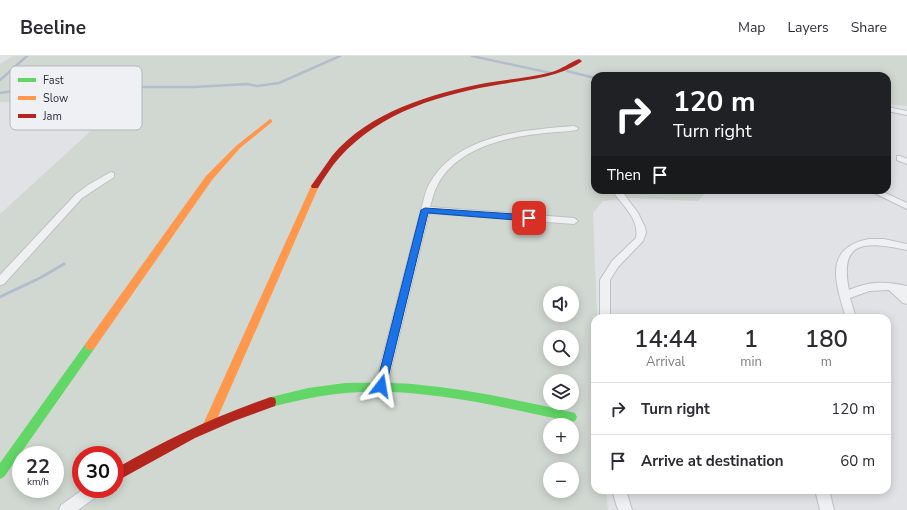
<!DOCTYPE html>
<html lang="en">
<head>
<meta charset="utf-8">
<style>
	:root { --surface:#fff; --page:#f7f7f7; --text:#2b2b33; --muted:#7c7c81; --line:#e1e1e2 }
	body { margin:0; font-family:"Nunito Sans",sans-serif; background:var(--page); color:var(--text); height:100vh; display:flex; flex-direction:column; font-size:15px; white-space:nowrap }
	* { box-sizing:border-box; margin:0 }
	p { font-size:13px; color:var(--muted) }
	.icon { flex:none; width:22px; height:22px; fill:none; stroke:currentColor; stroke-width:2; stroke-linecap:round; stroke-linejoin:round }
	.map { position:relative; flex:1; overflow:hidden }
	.panel { position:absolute; left:591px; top:258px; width:300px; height:180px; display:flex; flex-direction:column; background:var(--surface); border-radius:12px; box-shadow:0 2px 10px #0003 }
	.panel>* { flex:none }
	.hud { position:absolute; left:591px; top:16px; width:300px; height:122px; border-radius:12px; box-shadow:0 2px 10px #0003; background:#202124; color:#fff; overflow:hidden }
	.buttons { position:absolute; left:543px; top:230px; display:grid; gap:8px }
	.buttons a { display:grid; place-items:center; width:36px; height:36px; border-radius:50%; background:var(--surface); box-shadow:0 2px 10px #0003; font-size:20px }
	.speed { position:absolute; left:12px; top:390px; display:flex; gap:8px; font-size:20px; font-weight:700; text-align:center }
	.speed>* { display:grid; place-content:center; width:52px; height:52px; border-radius:50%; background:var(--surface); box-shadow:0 2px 10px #0003; line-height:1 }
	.speed small { font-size:10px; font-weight:400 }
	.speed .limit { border:6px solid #d22; background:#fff; color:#111 }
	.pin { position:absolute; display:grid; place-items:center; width:34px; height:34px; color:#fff; margin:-17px; border-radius:8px; box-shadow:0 2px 6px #0006 }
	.me { position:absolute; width:44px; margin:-22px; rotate:14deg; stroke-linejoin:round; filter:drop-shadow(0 0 3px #0008) }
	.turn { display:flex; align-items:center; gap:14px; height:84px; padding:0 16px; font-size:18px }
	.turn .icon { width:52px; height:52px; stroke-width:2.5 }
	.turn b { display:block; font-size:28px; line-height:34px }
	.then { display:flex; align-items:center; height:38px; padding:0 16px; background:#0003; gap:8px; font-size:15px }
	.eta { display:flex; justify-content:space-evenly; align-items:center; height:68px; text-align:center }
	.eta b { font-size:24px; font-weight:600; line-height:28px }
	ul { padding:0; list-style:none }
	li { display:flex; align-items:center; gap:12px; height:52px; padding:0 16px; border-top:1px solid var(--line) }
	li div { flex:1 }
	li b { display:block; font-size:15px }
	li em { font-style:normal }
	header { display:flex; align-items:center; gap:24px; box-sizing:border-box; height:56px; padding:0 20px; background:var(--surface); border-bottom:1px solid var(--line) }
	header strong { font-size:19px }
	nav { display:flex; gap:22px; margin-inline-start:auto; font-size:14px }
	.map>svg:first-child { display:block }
	.green { fill:#d1d8d1; fill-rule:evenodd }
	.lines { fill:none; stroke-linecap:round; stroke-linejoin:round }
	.stream-far1 { stroke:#b2bdcd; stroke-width:2.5 }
	.stream { stroke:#b2bdcd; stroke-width:3 }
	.street-casing { stroke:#bfc0c3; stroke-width:2 }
	.street { fill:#eff0f2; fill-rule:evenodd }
	.fast { fill:#63d668; fill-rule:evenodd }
	.slow { fill:#ff974d; fill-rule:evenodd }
	.jam { fill:#b3261e; fill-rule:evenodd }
	.route { fill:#1a73e8; stroke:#114b97 }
	.key { fill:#eef0f4; stroke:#b3b6bd; stroke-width:1 }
	.key-label { font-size:11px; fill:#2a2f3c }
</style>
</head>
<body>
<header>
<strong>Beeline</strong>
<nav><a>Map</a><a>Layers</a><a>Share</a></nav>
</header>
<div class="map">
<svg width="907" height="454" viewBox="0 0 907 454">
	<rect width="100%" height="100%" fill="#e1e2e5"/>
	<path class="green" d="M13 0H907V50L887 48V20H595V134H708L698 145 628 142 603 145 593 157 597 262H595V434H606L608 454H0V158L118 50 0 46V8ZM550 237H572V259H550ZM550 281H572V303H550ZM550 325H572V347H550ZM550 369H572V391H550ZM21 399H55V433H21ZM81 399H115V433H81ZM550 413H572V435H550Z"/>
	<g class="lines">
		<path class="stream-far1" d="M472 0 551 17
			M567 15 595 22
			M628 20H661
			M0 24 27 0
			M0 37 20 34 42 44 90 30 115 36 138 31H194L247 28 257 30 279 27 340 0"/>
		<path class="stream" d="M0 241 40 222 64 208"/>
		<g class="street-casing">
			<path id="street" d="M887 51 907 55V59L887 55Z
				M574 70 578 72 577 74C564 76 550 76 537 78 501 82 456 94 438 128 434 135 432 144 430 151L574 162 578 165 574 168 429 157 387 330 385 334 381 335 377 334 375 330 421 154C424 144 425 134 431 125 460 78 525 74 574 70Z
				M897 100H900L907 103V108L897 104Z
				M111 116 114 117V121L82 142 4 228 0 229V219L76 138 88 129Z
				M612 134H621L638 157 645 171 646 177 643 185 618 211 610 224V262H600V224L612 205 636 182C640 163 621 148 612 134Z
				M868 134H879L907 147V153Z
				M869 183H884L907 188V194C868 186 838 182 849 234 869 225 886 225 907 230V248L903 247 889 234 869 235 850 242 856 262H846C836 228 822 192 869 183Z
				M84 433H102L100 438 78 454H59L61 449Z
				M612 434H626L632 454H618Z
				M815 434H829L834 454H820Z"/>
		</g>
		<use href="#street" class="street"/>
		<path class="fast" d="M90 286 94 287 95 290 94 293 4 421 0 423V407L86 287Z
			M345 327C371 327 396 326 421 329 472 334 522 345 571 356L575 357 577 361 575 365 571 366C497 350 422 331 346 337 320 339 296 345 271 351L267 350 266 346 267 342 271 341 308 332Z"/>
		<path class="slow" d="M270 63 272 64V66L240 92 212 124 94 293 90 294 86 293 85 290 86 287 206 120 236 90Z
			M312 128H318L319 130 213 372 209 373 205 372 203 368 205 364Z"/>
		<path class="jam" d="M579 3 582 5 581 6C557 22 530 23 502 28 442 38 381 55 339 102 331 111 324 122 318 132H312L311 130C318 120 325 110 332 100 368 56 433 37 486 27 507 23 531 22 552 16 562 13 569 7 579 3Z
			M271 341 275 342 276 346 275 350 234 365 195 382 115 426V413C165 384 216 360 271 341Z"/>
	</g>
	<path class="route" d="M425 152 529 159 533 162 529 165 428 157 386 330 385 334 381 335 377 334 376 330 421 154Z"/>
	<rect x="10" y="10" width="132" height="64" rx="6" class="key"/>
	<rect x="18" y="22" width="18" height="4" fill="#63d668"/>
	<rect x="18" y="40" width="18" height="4" fill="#ff974d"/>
	<rect x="18" y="58" width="18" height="4" fill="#b3261e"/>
	<g class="key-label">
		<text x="43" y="28">Fast</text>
		<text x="43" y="46">Slow</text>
		<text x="43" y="64">Jam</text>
	</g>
</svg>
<div class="buttons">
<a><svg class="icon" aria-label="sound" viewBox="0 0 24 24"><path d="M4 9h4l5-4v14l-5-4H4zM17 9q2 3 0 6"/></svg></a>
<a><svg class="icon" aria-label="search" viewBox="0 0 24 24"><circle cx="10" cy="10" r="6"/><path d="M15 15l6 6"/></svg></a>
<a><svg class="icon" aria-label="layers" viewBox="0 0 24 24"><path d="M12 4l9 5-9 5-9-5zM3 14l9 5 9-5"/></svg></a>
<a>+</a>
<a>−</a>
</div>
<div class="speed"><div>22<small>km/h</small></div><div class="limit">30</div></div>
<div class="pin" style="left:529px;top:162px;background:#d93025"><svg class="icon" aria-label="arrive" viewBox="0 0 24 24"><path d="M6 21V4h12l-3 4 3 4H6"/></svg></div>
<svg class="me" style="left:381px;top:330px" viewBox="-20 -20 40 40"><path d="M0-17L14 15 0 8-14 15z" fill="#1a73e8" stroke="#fff" stroke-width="4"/></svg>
<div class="hud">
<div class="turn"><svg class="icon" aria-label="right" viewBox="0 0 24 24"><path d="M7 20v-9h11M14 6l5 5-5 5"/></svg><div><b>120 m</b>Turn right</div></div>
<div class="then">Then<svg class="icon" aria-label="arrive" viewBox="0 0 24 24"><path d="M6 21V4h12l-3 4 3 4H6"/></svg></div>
</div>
<section class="panel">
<div class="eta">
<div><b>14:44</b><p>Arrival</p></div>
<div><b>1</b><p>min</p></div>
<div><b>180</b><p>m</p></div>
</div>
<ul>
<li><svg class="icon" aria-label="right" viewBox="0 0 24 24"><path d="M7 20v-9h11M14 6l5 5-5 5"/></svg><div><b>Turn right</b></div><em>120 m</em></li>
<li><svg class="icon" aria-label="arrive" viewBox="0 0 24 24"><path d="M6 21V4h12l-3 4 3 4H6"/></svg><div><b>Arrive at destination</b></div><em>60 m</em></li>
</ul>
</section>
</div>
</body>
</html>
